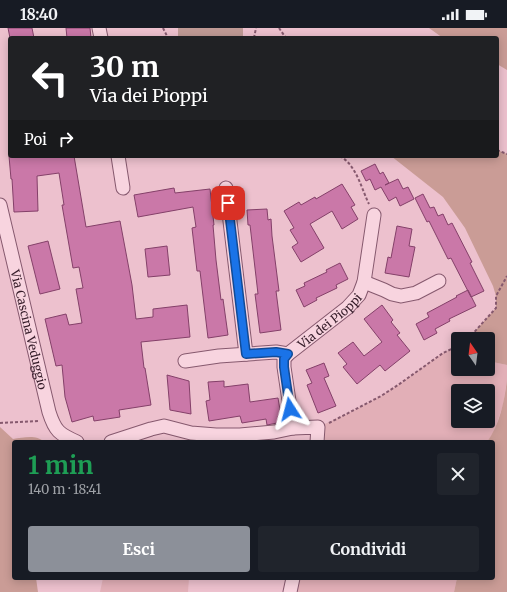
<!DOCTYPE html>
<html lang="it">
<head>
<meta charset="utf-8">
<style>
	:root { --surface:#171b24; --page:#20242c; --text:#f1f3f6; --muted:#9ea1a6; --accent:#8c9099 }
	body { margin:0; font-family:Merriweather,serif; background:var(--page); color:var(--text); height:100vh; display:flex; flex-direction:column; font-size:15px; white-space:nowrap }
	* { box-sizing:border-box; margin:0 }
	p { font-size:13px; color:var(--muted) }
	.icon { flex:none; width:22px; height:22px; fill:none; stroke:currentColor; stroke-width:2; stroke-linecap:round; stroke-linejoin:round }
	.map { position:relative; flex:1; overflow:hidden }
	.drawer { position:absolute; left:12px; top:412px; width:483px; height:140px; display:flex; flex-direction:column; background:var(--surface); border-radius:4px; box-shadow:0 2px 10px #0003 }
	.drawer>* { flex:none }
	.top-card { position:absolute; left:8px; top:8px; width:491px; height:122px; border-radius:4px; box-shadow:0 2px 10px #0003; background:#202124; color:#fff; overflow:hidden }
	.needle { width:26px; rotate:346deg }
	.controls { position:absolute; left:451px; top:304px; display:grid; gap:8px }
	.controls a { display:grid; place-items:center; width:44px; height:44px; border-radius:4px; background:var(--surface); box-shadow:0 2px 10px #0003; font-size:20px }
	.pin { position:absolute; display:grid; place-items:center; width:34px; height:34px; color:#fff; margin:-17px; border-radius:8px; box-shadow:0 2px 6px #0006 }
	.me { position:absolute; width:44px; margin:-22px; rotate:351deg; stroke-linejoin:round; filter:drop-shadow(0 0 3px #0008) }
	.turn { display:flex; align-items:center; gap:14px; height:84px; padding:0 16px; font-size:18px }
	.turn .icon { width:52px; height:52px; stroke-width:2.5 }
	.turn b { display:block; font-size:28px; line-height:34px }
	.then { display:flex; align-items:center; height:38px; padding:0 16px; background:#0003; gap:8px; font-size:15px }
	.round { display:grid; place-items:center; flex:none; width:42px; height:42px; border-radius:4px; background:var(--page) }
	.summary { display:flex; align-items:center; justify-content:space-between; height:68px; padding:0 16px }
	h1 { font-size:24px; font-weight:700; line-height:30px; color:#1e9e55 }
	.primary-button { display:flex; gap:8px; margin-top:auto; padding:8px 16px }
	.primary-button a { flex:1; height:46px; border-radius:4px; background:var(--accent); color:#fff; font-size:16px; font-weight:700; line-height:46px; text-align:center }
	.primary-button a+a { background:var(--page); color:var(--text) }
	.status { display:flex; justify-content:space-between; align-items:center; height:28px; padding:0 20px; background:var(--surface); direction:ltr }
	.status svg { height:11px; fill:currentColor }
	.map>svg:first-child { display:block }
	.farmland { fill:#e2afb7; fill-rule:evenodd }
	.green { fill:#ca9c96 }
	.cemetery { fill:#bf9a95 }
	.building { fill:#ca78a8; stroke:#844069 }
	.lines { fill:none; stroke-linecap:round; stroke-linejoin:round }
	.minor-casing { stroke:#86596e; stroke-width:15 }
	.path { stroke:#86596e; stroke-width:2; stroke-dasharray:3 2; stroke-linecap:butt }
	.minor { stroke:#f8d4df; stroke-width:13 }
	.route-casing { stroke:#114b97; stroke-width:10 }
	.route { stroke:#1a73e8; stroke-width:7 }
	.labels { text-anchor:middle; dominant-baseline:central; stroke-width:4; stroke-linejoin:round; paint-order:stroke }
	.street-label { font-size:12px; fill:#361d2a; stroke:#f4d0db }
</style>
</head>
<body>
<div class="status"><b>18:40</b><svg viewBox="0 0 49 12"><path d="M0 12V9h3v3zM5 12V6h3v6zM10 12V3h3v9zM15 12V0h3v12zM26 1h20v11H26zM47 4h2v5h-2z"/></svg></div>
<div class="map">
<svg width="507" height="564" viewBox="0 0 507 564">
	<rect width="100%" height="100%" fill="#edc1ce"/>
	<path class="farmland" d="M458 318V341H488V333L507 337V352L503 377 494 404 487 414H317L318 399 349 385 381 368 398 357 443 325ZM458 363H488V393H458Z
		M103 550H189L188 564H100Z
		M293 550H457L454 564H290Z"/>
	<path class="green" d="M429 0H507V42L497 36V10H443Z
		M497 122 507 126V337L488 333V311H468L496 280V268L493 258 465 200 443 169 391 128H497Z
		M507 352V564H454L457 550H493V414H487C500 396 504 374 507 352Z
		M0 399 13 411C23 410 36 406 44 414H14V550H36L38 564H0Z"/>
	<path class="cemetery" d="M178 0H243V10H178Z"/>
	<path class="building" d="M8 0H32L34 10H10Z
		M66 0H90L91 10H67Z
		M9 128H74L86 199 120 193 132 257 136 291 153 289V281L187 277 190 309 141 314 144 340H145L151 377 119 382 120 389 94 393 93 388 72 394 65 369 62 337 56 338 45 291 66 286 69 297 82 295 76 261 83 260 79 239 73 240 62 177H64L59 145 37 148 38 183 14 184 12 151H11Z
		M375 136 380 146 383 144 389 155 385 157 398 151 403 161 408 159 414 171 400 178 396 169 389 173 381 159 375 162 370 151 366 153 361 143Z
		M342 156 355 177 351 179 358 191 342 201 332 183 310 196 324 220 301 234 292 219 298 215 290 202 294 200 284 183 299 174 301 177 315 169 316 171Z
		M174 160 175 165 210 161 214 197H213L216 232 221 272 223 271 228 307 208 310 200 243H197L192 200 196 199 193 179 138 189 134 167Z
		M423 166 430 180 434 179 438 188 443 186 448 197 452 195 472 234 470 235 484 263 471 269 451 230 448 231 429 193 427 194 415 170Z
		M267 181 268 192 271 191 272 208 279 263H276L281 302 260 305 255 266H258L250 197H248L247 182Z
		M397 198 412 201 409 218 415 219 409 249 385 245 388 229 391 230Z
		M48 213 60 261 40 266 28 218Z
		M167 218 170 247 148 249 145 221Z
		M340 235 348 251 336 257 337 260 316 270 317 272 304 279 296 262 305 258 304 255 327 244 326 242Z
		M468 262 476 278 449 291 450 293 435 301 437 305 424 312 416 296 429 289 427 285 457 269 456 268Z
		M382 277 393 292 391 294 400 305 397 307 410 323 385 343 380 337 357 356 343 339 347 336 338 325 353 314 364 328 382 314 364 291Z
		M324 335 329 348 324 350 336 378 318 385 307 357 312 355 306 342Z
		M167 347 189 353 191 386 170 382Z
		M224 353V359L248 356 250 374 278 370 282 394 267 397 266 391 242 395 240 388 209 393 206 373 210 372 208 354Z"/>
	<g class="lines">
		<g class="minor-casing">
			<g id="minor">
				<path d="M99 0 101 10"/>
				<path d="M118 128 123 160"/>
				<path d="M226 160 246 326"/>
				<path id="s1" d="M0 177 49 384C55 403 59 406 77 414"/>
				<path d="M364 254 384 262 392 266 401 268 416 265 439 253"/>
				<path d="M288 326 284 331V339L293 400"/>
				<path id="s2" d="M185 333 219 328 276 324 288 326 347 280 359 267 364 254 374 187"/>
				<path d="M111 414 151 401 164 398 191 405 216 407H240L274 404 293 400 318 399 317 414"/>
				<path d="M290 564 293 550"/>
			</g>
		</g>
		<path class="path" d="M163 0 168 10
			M279 0 286 10
			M254 10 256 0
			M497 122 507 126
			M340 128C357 138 361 160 369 176
			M468 311 496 280V268L507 248
			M0 395 39 393
			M329 395 381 368 398 357 443 325 458 318"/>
		<use href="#minor" class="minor"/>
	</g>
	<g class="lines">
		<g class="route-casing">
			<path id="route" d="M228 175 246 326 276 324 288 326 284 331V339L290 381"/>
		</g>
		<use href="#route" class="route"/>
	</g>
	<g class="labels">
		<g class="street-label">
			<text stroke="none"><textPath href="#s2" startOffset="157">Via dei Pioppi</textPath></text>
			<text stroke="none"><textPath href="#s1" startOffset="128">Via Cascina Veduggio</textPath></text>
		</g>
	</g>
</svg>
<div class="controls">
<a><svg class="needle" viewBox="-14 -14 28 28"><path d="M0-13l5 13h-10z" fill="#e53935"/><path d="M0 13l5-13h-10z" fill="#9ea1a6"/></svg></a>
<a><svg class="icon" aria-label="layers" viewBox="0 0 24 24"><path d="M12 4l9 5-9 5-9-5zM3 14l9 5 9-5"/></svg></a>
</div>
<div class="pin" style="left:228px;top:175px;background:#d93025"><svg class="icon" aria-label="arrive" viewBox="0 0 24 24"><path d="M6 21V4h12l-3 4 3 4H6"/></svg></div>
<svg class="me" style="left:290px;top:381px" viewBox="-20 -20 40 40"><path d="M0-17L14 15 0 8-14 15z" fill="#1a73e8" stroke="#fff" stroke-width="4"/></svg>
<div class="top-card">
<div class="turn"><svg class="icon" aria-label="left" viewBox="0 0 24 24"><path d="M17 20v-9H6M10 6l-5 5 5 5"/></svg><div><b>30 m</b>Via dei Pioppi</div></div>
<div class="then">Poi<svg class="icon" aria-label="right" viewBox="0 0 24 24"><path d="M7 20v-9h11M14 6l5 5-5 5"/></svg></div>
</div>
<section class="drawer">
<div class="summary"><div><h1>1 min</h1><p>140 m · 18:41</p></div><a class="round"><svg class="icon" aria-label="close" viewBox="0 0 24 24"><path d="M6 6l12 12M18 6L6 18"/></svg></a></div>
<div class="primary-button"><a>Esci</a><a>Condividi</a></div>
</section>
</div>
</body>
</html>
